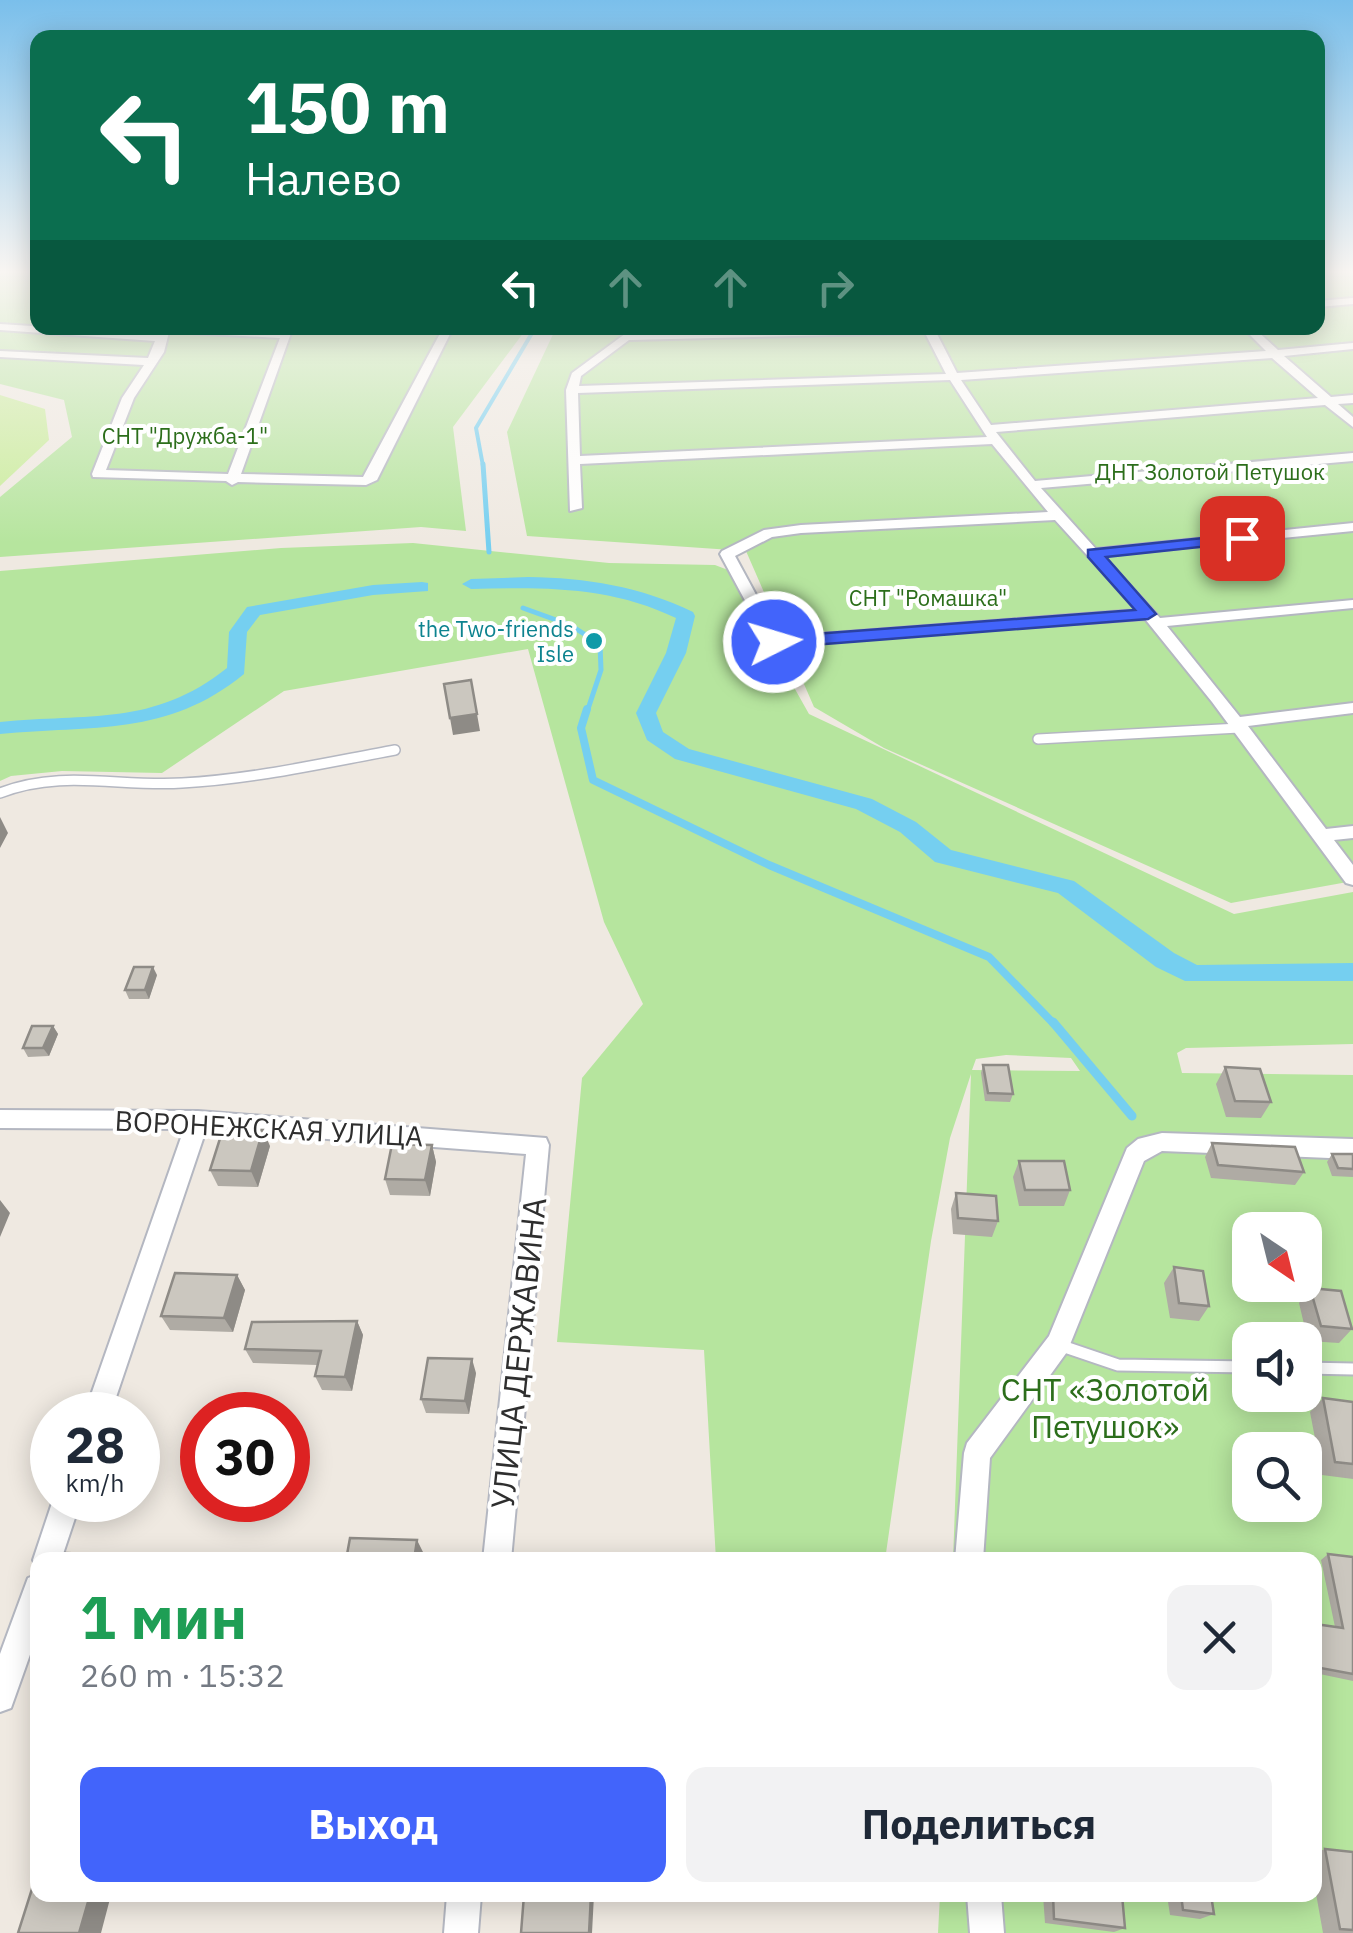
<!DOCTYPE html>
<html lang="ru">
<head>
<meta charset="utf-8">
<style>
	:root { --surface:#fff; --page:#f2f2f3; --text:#1f2937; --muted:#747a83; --accent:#4264fb }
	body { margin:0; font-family:"IBM Plex Sans",sans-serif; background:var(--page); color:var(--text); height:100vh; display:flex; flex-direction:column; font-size:38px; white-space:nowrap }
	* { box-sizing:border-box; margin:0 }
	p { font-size:32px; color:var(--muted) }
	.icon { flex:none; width:55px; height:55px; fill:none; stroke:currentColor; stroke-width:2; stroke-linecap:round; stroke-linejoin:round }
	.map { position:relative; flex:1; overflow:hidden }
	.panel { position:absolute; left:30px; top:1552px; width:1292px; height:350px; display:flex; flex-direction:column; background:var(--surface); border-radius:20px; box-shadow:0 5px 25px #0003 }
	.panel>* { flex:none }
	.banner { position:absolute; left:30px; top:30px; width:1295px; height:305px; border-radius:20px; box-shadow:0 5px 25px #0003; background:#0b6e4f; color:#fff; overflow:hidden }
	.needle { width:65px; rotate:145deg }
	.tools { position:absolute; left:1232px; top:1212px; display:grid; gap:20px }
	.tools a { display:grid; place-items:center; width:90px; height:90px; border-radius:20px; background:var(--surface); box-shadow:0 5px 25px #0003; font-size:50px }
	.speed { position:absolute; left:30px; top:1392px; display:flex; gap:20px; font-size:50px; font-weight:700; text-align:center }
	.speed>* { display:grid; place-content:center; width:130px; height:130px; border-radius:50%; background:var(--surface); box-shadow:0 5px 25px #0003; line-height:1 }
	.speed small { font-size:25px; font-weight:400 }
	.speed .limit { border:15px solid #d22; background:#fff; color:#111 }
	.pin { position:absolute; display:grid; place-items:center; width:85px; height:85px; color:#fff; margin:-42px; border-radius:20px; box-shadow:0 5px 15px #0006 }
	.me { position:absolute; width:110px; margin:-55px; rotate:85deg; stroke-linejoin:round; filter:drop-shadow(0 0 8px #0008) }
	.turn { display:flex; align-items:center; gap:35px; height:210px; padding:0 50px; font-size:45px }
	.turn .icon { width:130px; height:130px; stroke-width:2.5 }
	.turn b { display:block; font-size:70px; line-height:85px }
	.lanes { display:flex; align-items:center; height:95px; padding:0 50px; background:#0003; justify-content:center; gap:50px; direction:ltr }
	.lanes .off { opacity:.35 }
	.round { display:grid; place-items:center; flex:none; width:105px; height:105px; border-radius:20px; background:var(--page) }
	.head { display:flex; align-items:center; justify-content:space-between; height:170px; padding:0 50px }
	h1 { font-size:60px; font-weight:700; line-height:75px; color:#1e9e55 }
	.cta { display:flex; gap:20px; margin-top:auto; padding:20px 50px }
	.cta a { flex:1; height:115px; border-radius:20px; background:var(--accent); color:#fff; font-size:40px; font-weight:700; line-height:115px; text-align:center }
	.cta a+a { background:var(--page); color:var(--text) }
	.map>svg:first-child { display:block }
	.green { fill:#b6e59e; fill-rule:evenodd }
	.pitch { fill:#c9ec9a }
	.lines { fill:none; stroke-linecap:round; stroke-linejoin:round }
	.stream-far3 { stroke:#75cff0; stroke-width:4 }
	.stream-far2 { stroke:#75cff0; stroke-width:5 }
	.stream-far1 { stroke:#75cff0; stroke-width:8 }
	.stream { stroke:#75cff0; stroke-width:9 }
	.canal { fill:#75cff0; fill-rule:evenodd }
	.lane-far1-casing { stroke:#b4b7c1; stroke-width:12 }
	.lane-casing { stroke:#b4b7c1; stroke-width:15 }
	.street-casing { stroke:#b4b7c1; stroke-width:4 }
	.lane-far1 { stroke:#fff; stroke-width:9 }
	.lane { stroke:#fff; stroke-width:11 }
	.street { fill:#fff; fill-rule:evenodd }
	.wall { fill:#afaba4 }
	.shaded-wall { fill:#8e8b86 }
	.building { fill:#cbc7bf; stroke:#8e8b86; stroke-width:2.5 }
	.route { fill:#4264fb; stroke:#2b41a3; stroke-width:2.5 }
	.culture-dot { fill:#0f9aa8; stroke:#fff; stroke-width:4 }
	.labels { text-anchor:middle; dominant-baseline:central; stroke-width:8; stroke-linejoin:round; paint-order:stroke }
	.far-park-label { font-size:22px; fill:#2c6e1b; stroke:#fff }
	.far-culture-label { font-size:22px; fill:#0d838f; stroke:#fff; text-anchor:end }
	.street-label { font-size:28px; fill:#2e2e2e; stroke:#fff }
	.near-street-label { font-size:32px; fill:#2e2e2e; stroke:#fff }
	.near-park-label { font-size:32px; fill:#2c6e1b; stroke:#fff }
</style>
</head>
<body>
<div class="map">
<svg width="1353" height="1933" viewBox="0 0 1353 1933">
	<rect width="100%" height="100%" fill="#efe9e1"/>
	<path class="green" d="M0 273H37L38 328H527L453 427 466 531 421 527 0 557V497L72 437 64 400 0 384Z
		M1318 273H1353V881L1231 903 884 748 814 707 746 551 527 536 507 432 556 328H1318Z
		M413 543 609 563 715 565 728 570 809 714 1234 914 1353 892V1044L1186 1048 1177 1053 1182 1073 1353 1075V1933H938L940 1895H1315V1560H953L971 1074 950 1138 931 1241 885 1560H716L704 1350 557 1342 582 1078 643 1004 604 922 528 649 284 691 162 773 62 771 11 776 0 781V571L281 548ZM1006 1055 1071 1058 1080 1071 972 1070 976 1059ZM1250 1230H1305V1285H1250ZM1250 1340H1305V1395H1250ZM1250 1450H1305V1505H1250Z"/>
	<path class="pitch" d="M0 395 45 409 49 440 0 486Z"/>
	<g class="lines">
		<path class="stream-far3" d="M483 466 476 428 535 328"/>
		<path class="stream-far2" d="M483 464 489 552
			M523 608 570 625 600 644 601 670 587 712"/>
		<path class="stream-far1" d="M587 709 581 728 593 780 769 865 989 957 1055 1025"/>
		<path class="stream" d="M1053 1022 1132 1116"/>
		<path class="canal" d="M528 577C587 578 639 586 693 612L695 616 686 653 656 713 663 732 689 749 872 799 916 822 951 850 1074 881 1174 953 1197 965 1353 963V981H1185L1156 967 1058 893 935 862 900 832 856 809 675 759 647 740 636 713 666 653 676 618C610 586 543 587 471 589L462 584 471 579Z
			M422 582 428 583V591L373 595 260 615 247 632 244 674C167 737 93 725 0 734V722C88 713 153 727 227 668L229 632 247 607 373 585Z"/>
		<g class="lane-far1-casing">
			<path id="lane-far1" d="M1038 739 1239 728
				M0 793C61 769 119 787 182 783 254 779 324 763 395 750"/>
		</g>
		<g class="lane-casing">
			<path id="lane" d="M1059 1345 1118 1365 1250 1367
				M1305 1368 1353 1369"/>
		</g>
		<g class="street-casing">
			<path id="street" d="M1353 298V304L1318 307V301Z
				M0 324 157 334 159 328 291 333 241 474 363 477 443 328H453L377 480 366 485 238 482 232 485 226 481 93 477 92 474 122 398 144 365 0 357V351L148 358 155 341 0 330ZM169 332 280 338 228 474 106 470 134 398 164 352Z
				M633 328H645L639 333 990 328 985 331 936 332 957 373 1266 351 1243 328H1254L1278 350 1353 343V349L1284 356 1331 397 1353 395V403L1338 404 1353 417V427L1325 405 996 432 1035 481 1353 453V461L1041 488 1096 549 1353 523V531L1103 556 1160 618 1353 600V608L1167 626 1240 717 1353 703V713L1248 726 1326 829 1353 826V838L1334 840 1353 865V885L1346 883 1212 702 1145 619 769 645 720 554 722 551 764 530 801 525 1048 512 992 444 580 464 582 508 570 511 566 390 572 373ZM925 333 946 374 579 386 581 376 629 340ZM1272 358 1318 398 991 425 961 380ZM950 380 987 437 580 456 578 393ZM1055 520 1137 610 779 637 735 556 772 537 801 533Z
				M0 1110 198 1111 546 1138 549 1145 511 1560H483L526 1154 206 1130 110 1415H84L184 1129 0 1128Z
				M1162 1133 1353 1139V1159L1162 1151 1144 1161 1067 1352 990 1458 983 1560H955L964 1453 967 1443 1049 1336 1127 1148 1138 1139Z
				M53 1500H81L61 1560H38V1570L33 1560Z
				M38 1574V1632L11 1708 0 1712V1654L28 1578Z
				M447 1895H481L478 1933H444Z
				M967 1895H1001L1004 1933H970Z"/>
		</g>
		<use href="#lane-far1" class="lane-far1"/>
		<use href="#lane" class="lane"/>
		<use href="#street" class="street"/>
	</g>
	<path class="wall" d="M157 975 149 999H129L125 990Z
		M53 1026 58 1034 49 1056 28 1057 23 1048Z
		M983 1065 1013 1094 1010 1102 985 1101 981 1073Z
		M1225 1067 1271 1102 1261 1118 1226 1117 1216 1084Z
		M1212 1143 1304 1172 1295 1185 1211 1178 1205 1157Z
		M432 1145 436 1162 430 1196 390 1195 385 1179Z
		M270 1146 258 1187 218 1186 210 1170Z
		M1332 1154H1353V1177L1332 1176 1327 1162Z
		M1019 1161 1070 1190 1064 1206H1019L1013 1177Z
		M956 1193 998 1221 992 1237 953 1234 951 1209Z
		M1174 1267 1209 1306 1199 1321 1170 1318 1164 1283Z
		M237 1275 245 1290 233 1332 170 1330 161 1316Z
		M1310 1288 1352 1329 1339 1343 1308 1341 1299 1303Z
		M357 1321 363 1335 352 1391 322 1390 315 1376 317 1365 253 1363 245 1349Z
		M476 1373 469 1414 426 1413 421 1399Z
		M1323 1398 1353 1402V1479L1322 1475 1310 1412Z
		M1328 1554 1353 1557V1681L1315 1673V1624L1335 1627 1321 1560Z
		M1325 1849 1353 1852V1933H1323L1315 1888V1853Z
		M1043 1895H1122L1125 1928 1114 1932 1045 1923Z
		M1167 1895H1211L1214 1914 1200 1919 1170 1915Z"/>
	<path class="shaded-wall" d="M477 714 480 731 453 735 450 718Z
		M0 817 8 833 0 848Z
		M153 967 157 975 149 999 145 990Z
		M53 1026 58 1034 49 1056 43 1048Z
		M263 1130 270 1146 258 1187 251 1171Z
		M432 1145 436 1162 430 1196 425 1180Z
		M0 1200 10 1213 0 1237Z
		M237 1275 245 1290 233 1332 224 1318Z
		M357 1321 363 1335 352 1391 345 1377Z
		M472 1359 476 1373 469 1414 465 1401Z
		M417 1540 423 1552 421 1560H414Z
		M90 1895H111L101 1933H79Z
		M591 1895H594L592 1933H589Z"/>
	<path class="building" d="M471 680 477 714 450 718 444 684Z
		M134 967H153L145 990H125Z
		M32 1026H53L43 1048H23Z
		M983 1065H1008L1013 1094 988 1093Z
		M1225 1067 1260 1069 1271 1102 1235 1101Z
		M223 1129 263 1130 251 1171 210 1170Z
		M1212 1143 1295 1147 1304 1172 1218 1165Z
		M392 1144 432 1145 425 1180 385 1179Z
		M1332 1154H1353V1169L1338 1168Z
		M1019 1161H1064L1070 1190H1025Z
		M956 1193 996 1196 998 1221 958 1218Z
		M1174 1267 1203 1271 1209 1306 1179 1303Z
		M175 1273 237 1275 224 1318 161 1316Z
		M1310 1288 1341 1291 1352 1329 1321 1326Z
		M357 1321 345 1377 315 1376 321 1351 245 1349 252 1322Z
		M428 1358 472 1359 465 1401 421 1399Z
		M1323 1398 1353 1402V1464L1335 1462Z
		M350 1538 417 1540 414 1560H346Z
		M65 1553 121 1555 119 1560H63Z
		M1328 1554 1353 1557V1674L1315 1667V1624L1343 1628Z
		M1325 1849 1353 1852V1930L1340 1929Z
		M38 1870V1895H90L79 1933H18Z
		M524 1895H591L589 1933H521Z
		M1053 1895H1122L1125 1928 1054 1919Z
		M1181 1895H1211L1214 1914 1183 1910Z"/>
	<linearGradient id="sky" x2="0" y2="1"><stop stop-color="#7abfeb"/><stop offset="0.5" stop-color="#f8f5f2"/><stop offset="1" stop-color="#f8f5f2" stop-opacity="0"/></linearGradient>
	<rect width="1353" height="543" fill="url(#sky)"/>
	<path class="route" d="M1242 534 1247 535V542L1106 557 1156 614 1148 619 774 648 765 642 774 637 1135 610 1088 557V550Z"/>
	<circle class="culture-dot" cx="594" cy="641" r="10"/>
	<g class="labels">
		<g class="far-park-label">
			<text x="185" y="435">СНТ "Дружба-1"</text>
			<text x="1210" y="471">ДНТ Золотой Петушок</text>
			<text x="928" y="597">СНТ "Ромашка"</text>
		</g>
		<g class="far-culture-label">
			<text x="574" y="628">the Two-friends<tspan x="574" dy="25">Isle</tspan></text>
		</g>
		<g class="street-label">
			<text transform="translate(269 1128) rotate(3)">ВОРОНЕЖСКАЯ УЛИЦА</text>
		</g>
		<g class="near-street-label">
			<text transform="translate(518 1353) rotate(-84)">УЛИЦА ДЕРЖАВИНА</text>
		</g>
		<g class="near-park-label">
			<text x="1105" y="1389">СНТ «Золотой<tspan x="1105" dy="37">Петушок»</tspan></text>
		</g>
	</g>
</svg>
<div class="tools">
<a><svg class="needle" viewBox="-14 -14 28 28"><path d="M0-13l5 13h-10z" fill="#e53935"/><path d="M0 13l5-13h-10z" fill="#747a83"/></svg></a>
<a><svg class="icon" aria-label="sound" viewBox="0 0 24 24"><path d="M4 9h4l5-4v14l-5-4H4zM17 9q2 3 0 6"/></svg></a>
<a><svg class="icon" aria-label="search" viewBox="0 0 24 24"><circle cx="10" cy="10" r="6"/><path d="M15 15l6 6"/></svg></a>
</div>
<div class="speed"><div>28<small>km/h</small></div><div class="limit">30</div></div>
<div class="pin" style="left:1242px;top:538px;background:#d93025"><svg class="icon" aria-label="arrive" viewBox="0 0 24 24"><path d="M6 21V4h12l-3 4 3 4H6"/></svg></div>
<svg class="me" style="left:774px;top:642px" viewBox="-20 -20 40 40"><circle r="17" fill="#4264fb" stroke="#fff" stroke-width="3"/><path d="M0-11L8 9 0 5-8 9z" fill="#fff"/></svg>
<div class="banner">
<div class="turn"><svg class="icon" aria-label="left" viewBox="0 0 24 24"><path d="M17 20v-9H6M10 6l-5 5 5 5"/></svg><div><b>150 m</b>Налево</div></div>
<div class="lanes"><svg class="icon" aria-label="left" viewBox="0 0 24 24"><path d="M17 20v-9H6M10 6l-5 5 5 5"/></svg><svg class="icon off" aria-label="ahead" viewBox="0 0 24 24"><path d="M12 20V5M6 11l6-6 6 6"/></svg><svg class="icon off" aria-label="ahead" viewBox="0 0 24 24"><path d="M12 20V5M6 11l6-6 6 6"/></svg><svg class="icon off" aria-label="right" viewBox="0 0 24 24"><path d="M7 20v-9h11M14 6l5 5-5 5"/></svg></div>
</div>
<section class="panel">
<div class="head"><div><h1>1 мин</h1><p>260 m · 15:32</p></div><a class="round"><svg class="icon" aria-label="close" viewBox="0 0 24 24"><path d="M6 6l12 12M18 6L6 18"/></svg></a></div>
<div class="cta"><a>Выход</a><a>Поделиться</a></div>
</section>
</div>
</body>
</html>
